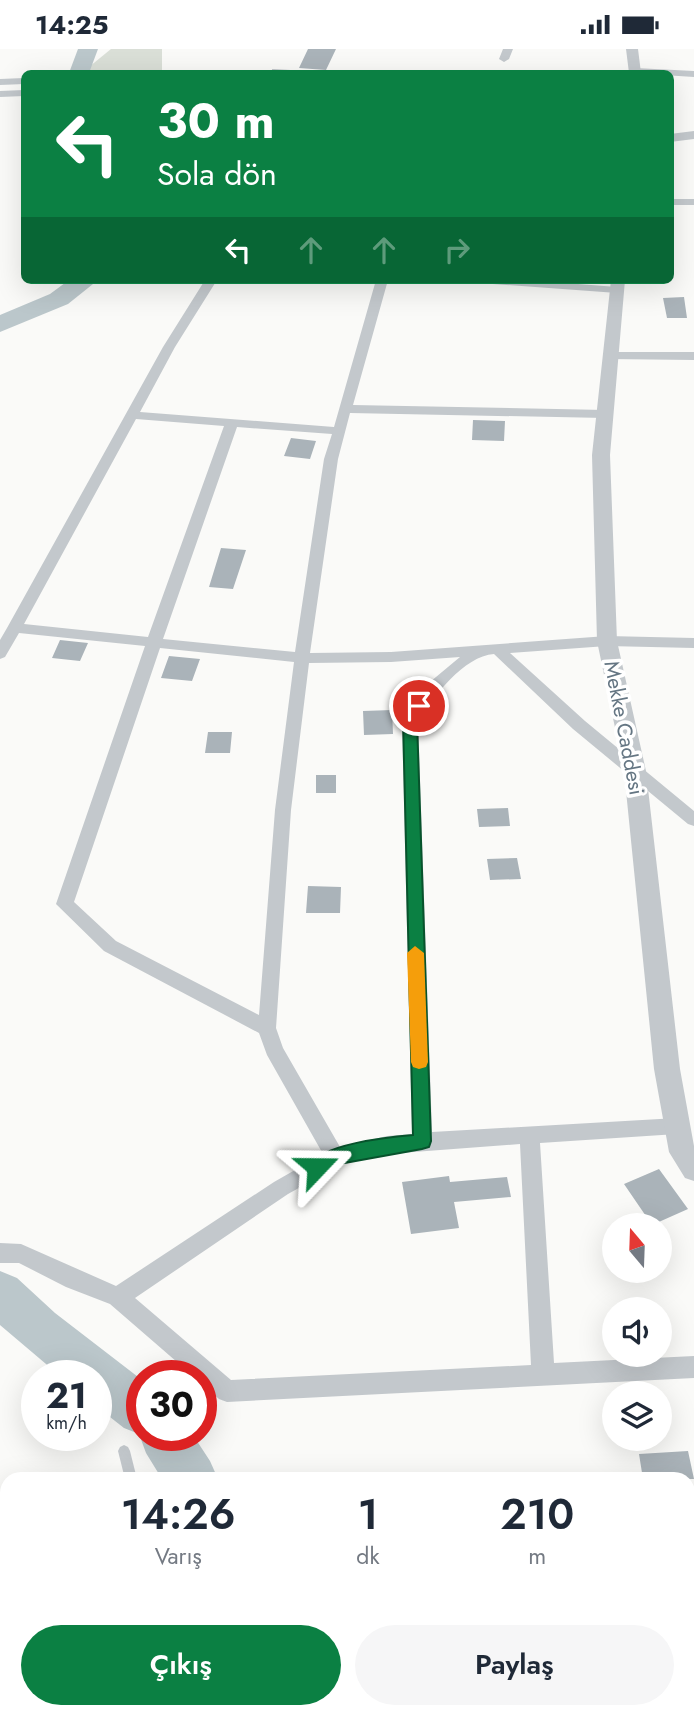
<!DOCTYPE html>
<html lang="tr">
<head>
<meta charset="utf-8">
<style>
	:root { --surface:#fff; --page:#f6f6f7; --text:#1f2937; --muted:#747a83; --accent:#0b8043 }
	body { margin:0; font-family:Jost,sans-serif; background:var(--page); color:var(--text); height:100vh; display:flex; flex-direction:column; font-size:26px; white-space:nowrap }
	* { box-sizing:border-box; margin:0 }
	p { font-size:23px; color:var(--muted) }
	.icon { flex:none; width:38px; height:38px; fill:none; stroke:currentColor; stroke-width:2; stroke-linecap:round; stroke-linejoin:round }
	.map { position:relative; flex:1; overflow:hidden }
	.details { position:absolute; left:0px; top:1423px; width:695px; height:247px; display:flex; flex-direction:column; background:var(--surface); border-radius:21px 21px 0 0; box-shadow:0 7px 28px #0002 }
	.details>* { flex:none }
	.banner { position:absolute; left:21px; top:21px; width:653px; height:214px; border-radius:10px; box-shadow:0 7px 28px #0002; background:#0b8043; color:#fff; overflow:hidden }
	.needle { width:46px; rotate:341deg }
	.buttons { position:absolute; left:602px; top:1164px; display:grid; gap:14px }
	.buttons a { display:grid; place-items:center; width:70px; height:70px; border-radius:50%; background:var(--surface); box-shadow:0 7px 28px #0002; font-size:35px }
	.speed { position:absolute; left:21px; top:1311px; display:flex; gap:14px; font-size:35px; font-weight:700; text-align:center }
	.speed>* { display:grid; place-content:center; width:91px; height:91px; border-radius:50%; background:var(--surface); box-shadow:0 7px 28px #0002; line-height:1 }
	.speed small { font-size:18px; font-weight:400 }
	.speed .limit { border:10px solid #d22; background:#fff; color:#111 }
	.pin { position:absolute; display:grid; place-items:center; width:60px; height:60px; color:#fff; margin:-30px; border:4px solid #fff; border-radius:50%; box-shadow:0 2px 7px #0007 }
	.me { position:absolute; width:77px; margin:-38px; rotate:67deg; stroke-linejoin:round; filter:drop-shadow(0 0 5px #0008) }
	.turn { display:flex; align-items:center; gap:24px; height:147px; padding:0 21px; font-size:32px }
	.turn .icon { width:91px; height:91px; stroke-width:2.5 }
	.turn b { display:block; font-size:49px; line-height:60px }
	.lanes { display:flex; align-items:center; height:66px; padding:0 21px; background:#0003; justify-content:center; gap:35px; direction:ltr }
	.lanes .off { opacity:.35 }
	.eta { display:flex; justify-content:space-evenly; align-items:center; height:119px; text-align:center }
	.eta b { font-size:42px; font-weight:600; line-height:49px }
	.primary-button { display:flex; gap:14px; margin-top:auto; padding:14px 21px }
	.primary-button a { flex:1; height:80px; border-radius:42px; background:var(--accent); color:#fff; font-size:28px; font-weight:600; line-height:80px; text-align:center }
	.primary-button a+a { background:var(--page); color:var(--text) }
	.status { display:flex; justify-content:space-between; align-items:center; height:49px; padding:0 35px; background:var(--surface); direction:ltr }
	.status svg { height:19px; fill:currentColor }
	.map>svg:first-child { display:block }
	.green { fill:#dadfd7 }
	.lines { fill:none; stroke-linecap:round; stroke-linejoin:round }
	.river { fill:#bbc7cb; fill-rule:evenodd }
	.building { fill:#aab3b9 }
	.service { fill:#c3c8cc; fill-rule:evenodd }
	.minor { fill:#c3c8cc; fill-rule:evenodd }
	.tertiary { fill:#c3c8cc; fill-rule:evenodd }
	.route { fill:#0b8043; stroke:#07532c; stroke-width:2 }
	.slow { fill:#f59e0b }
	.labels { text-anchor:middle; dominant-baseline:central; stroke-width:7; stroke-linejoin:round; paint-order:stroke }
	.street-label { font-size:21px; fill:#657683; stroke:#fff }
</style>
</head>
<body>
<div class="status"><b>14:25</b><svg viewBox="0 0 49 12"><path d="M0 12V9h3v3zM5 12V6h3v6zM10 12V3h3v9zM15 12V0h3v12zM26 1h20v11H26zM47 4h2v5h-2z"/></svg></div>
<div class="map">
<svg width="694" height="1669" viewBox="0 0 694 1669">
	<rect width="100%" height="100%" fill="#fafaf8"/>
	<path class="green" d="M111 0H162V24H91L89 18Z"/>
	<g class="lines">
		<path class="river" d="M78 0H98L89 24H69Z
			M69 231H98L68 255 0 283V266L50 245Z
			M0 1222 17 1229 55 1264 142 1331V1386H193L210 1412 218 1430H162L146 1404 139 1385 124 1379 96 1357V1326H59L0 1276Z
			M186 1662H243V1669H185Z"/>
	</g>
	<path class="building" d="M308 0H336L326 21 299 19Z
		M684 248 687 269H667L663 249Z
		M473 371 505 372 504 392 472 391Z
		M291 389 316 392 310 410 284 407Z
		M221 499 246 501 233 540 209 538Z
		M60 591 88 594 80 612 52 609Z
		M169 607 200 610 192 632 161 629Z
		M392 661 393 685 364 686 363 662Z
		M208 683H232L230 704H205Z
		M316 726H336V744H316Z
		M508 759 510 777 479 778 477 760Z
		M517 809 521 830 490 831 487 810Z
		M308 837 341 838 340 864H306Z
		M659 1120 688 1160 652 1176 624 1135Z
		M449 1127 450 1133 507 1128 511 1148 454 1153 459 1179 411 1185 402 1133Z
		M688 1402 694 1430H643L639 1405Z"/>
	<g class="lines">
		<path class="service" d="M274 20 324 23 326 24H309L272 22V20Z
			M124 1396 128 1398 130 1402 137 1430H125L118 1402 120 1398Z
			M151 1662H164L162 1669H150Z"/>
		<path class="minor" d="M503 0H513L509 10 504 13 499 10Z
			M635 19 694 22V28L632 24 630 22Z
			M24 29V35L0 36V30Z
			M24 41V47L0 48V42Z
			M670 150H694V156H670Z
			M205 231H217L175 298 140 363 334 378 376 231H388L353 356 605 361 611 365 605 369 350 364 338 410 310 604 391 603 607 587 694 589V599L607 597 510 604 585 672 694 762V777L688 775 573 680 494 605C464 607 433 648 418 672L432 1083 677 1069 684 1071 687 1077 684 1083 677 1085 540 1094 554 1314 694 1307V1329L227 1353 219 1350 201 1334V1326H192L110 1255 66 1238 19 1214H0V1194L21 1195 116 1237 274 1133 323 1105 267 1006 259 984 104 902 56 855 145 597 19 584 5 608 0 610V591L7 579 163 298ZM136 370 224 377 148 588 24 575ZM237 378 332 385 324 410 295 603 163 590ZM160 599 294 613 275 761 259 966 116 892 74 853ZM460 608 424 638 402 672 412 1085 387 1087 340 1098 283 999 276 979 291 761 309 614 391 613ZM520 1095 531 1316 231 1331 135 1249 288 1145 340 1116 387 1105Z
			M473 231H526L617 238 623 241 617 244 479 234Z
			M611 303H694V311L607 310V304Z"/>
		<path class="tertiary" d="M626 0H638L641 24H629Z
			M694 82V90L670 93V85Z
			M611 231H625L610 406 617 592 646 722 680 1020 694 1097V1132L685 1129 669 1103 654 1020 624 722 597 592 592 406Z"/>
	</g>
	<path class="route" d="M419 652 427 657 417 672 431 1092 429 1098 422 1100 339 1115 317 1126 311 1124 308 1118C319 1095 389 1088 413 1086L403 671 414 653Z"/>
	<path class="slow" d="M415 897 424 904 428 1013 426 1018 419 1020 413 1018 411 1013 407 904Z"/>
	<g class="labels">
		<g class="street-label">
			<text transform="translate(624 679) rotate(79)">Mekke Caddesi</text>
		</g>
	</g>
</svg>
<div class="buttons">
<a><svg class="needle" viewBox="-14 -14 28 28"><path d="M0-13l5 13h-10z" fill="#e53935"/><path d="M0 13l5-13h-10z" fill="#747a83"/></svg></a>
<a><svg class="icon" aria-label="sound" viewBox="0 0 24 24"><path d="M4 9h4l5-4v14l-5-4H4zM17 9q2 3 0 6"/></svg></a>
<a><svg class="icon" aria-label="layers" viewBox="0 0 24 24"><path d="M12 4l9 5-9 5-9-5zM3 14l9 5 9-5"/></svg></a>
</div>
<div class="speed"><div>21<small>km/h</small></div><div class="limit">30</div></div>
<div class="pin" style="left:419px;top:657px;background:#d93025"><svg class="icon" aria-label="arrive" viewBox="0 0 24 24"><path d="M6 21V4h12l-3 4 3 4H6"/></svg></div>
<svg class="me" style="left:317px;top:1118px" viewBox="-20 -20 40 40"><path d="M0-17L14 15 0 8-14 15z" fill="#0b8043" stroke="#fff" stroke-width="4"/></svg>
<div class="banner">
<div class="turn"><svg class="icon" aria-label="left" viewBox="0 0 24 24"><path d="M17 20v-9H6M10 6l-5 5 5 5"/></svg><div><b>30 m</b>Sola dön</div></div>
<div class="lanes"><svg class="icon" aria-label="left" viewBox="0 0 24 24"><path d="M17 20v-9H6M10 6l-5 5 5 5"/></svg><svg class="icon off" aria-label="ahead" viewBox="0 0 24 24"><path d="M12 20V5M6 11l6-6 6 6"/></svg><svg class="icon off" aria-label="ahead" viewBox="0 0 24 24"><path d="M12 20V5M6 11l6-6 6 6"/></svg><svg class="icon off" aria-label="right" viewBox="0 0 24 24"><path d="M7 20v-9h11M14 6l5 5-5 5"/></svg></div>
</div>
<section class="details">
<div class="eta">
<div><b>14:26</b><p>Varış</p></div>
<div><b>1</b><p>dk</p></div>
<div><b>210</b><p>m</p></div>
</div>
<div class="primary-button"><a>Çıkış</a><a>Paylaş</a></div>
</section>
</div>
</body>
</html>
